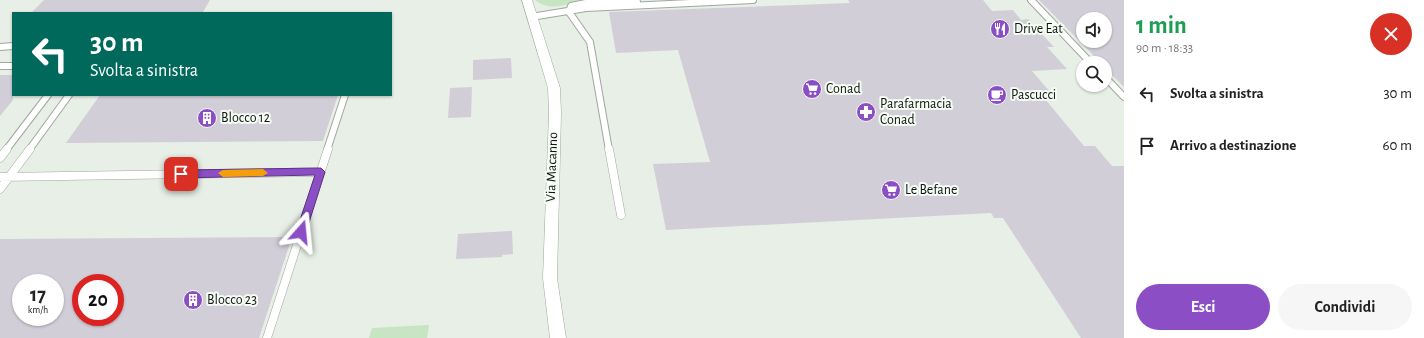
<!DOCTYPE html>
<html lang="it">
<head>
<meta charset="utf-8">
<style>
	:root { --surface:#fff; --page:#f6f6f6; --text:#222; --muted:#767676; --accent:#8b4ec4 }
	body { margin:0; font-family:"Alegreya Sans",sans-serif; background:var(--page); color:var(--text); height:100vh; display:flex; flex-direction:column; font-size:15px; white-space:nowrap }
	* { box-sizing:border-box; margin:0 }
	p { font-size:13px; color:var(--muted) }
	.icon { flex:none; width:22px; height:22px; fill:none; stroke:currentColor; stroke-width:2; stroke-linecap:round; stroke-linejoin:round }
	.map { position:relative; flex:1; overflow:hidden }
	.panel { display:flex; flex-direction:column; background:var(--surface); width:300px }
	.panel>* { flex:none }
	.guide { position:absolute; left:12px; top:12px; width:380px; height:84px; border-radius:0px; box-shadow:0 1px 3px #0004; background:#00695c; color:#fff; overflow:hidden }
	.fabs { position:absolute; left:1076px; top:12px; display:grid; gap:8px }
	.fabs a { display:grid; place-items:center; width:36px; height:36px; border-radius:50%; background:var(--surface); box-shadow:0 1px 3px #0004; font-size:20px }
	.speed { position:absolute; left:12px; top:274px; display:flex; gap:8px; font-size:20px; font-weight:700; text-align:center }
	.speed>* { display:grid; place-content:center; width:52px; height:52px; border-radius:50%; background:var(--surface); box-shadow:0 1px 3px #0004; line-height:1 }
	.speed small { font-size:10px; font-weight:400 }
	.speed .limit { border:6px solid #d22; background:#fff; color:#111 }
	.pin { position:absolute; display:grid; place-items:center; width:34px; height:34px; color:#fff; margin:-17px; border-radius:8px; box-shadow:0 2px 6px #0006 }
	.me { position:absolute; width:44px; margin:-22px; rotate:18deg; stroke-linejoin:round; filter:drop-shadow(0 0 3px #0008) }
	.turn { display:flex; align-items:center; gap:14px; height:84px; padding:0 12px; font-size:18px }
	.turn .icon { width:52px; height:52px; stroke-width:2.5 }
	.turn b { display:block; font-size:28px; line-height:34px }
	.round { display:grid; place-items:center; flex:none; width:42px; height:42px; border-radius:21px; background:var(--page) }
	.summary { display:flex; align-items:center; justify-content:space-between; height:68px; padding:0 12px }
	h1 { font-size:24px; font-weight:700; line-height:30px; color:#1e9e55 }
	.cta { display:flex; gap:8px; margin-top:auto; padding:8px 12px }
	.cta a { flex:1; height:46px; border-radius:24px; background:var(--accent); color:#fff; font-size:16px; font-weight:700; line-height:46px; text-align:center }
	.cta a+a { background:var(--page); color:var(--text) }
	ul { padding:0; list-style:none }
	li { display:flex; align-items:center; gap:12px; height:52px; padding:0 12px }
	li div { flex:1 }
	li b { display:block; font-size:15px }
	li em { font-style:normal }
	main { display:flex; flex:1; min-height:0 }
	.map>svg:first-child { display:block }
	.green { fill:#c7e4c3 }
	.building { fill:#d2ced8; fill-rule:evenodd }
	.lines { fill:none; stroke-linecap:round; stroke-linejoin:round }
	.service-far1-casing { stroke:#a0a79f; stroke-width:8 }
	.service-casing { stroke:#a0a79f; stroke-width:9 }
	.minor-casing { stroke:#a0a79f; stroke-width:1 }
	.service-far1 { stroke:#fff; stroke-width:6 }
	.service { stroke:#fff; stroke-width:8 }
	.minor { fill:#fff; fill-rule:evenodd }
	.route { fill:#8b4ec4; stroke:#5a337f }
	.slow { fill:#f59e0b }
	.labels { text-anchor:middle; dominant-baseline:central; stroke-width:4; stroke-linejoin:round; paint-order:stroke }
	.poi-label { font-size:14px; fill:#121512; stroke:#f4fcf3; text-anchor:start }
	.street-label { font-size:14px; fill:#121512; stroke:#f4fcf3 }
</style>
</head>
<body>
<main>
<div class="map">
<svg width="1124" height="338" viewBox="0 0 1124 338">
	<rect width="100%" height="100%" fill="#e7efe6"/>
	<path class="green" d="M535 0H580C565 6 548 11 535 0Z
		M429 325 427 338H369L372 328Z"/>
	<path class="building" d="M44 0H210L203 12 31 13Z
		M848 0H983L992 11 1013 10 1021 20 1028 19 1054 47H1047L1067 69 1032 71 1051 93H1040L1084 146H1095L1112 166H1124V338H1081L1003 218H994L991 213 666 230 653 164 710 162 678 50 616 53 609 12 850 3Z
		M1039 0H1124V87L1105 68V63H1101ZM1083 19H1105V41H1083Z
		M511 58 512 78 473 80V60Z
		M0 75H13V100L0 116Z
		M472 87 471 117 448 118 450 88Z
		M100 95H338L323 141 66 143Z
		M512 231 513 254 502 255V257L456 259 458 234Z
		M292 237 259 338H0V239ZM21 283H55V317H21ZM81 283H115V317H81Z"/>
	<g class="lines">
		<g class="service-far1-casing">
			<path id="service-far1" d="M1031 0 1091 63
				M569 12 590 42 609 150
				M569 12 571 6 586 3 637 2
				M531 17 586 8 753 0
				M0 47 13 46
				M0 66H13
				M1105 77 1124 97
				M6 150 48 95
				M29 150 69 95
				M327 150 345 95"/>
		</g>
		<g class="service-casing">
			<path id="service" d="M609 149 621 215
				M0 158 7 149
				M0 177 321 172
				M0 189 30 149
				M267 338 328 149"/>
		</g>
		<g class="minor-casing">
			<path id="minor" d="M522 0H532L560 88 561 113 557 278 566 338H550L543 278 549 113 548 88Z"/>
		</g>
		<use href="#service-far1" class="service-far1"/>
		<use href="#service" class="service"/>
		<use href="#minor" class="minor"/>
	</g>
	<path class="route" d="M321 168 325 172 306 232 301 236 296 232 315 175 181 178 176 174 181 170Z"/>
	<path class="slow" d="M263 169 268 173 263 176 223 177 218 173 223 170Z"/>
	<defs>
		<g id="restaurant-disc" transform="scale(1)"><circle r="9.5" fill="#8b4ec4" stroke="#f4fcf3"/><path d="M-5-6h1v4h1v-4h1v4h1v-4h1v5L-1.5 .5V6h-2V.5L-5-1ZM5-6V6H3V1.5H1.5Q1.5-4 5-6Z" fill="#fff"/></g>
		<g id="supermarket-disc" transform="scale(1)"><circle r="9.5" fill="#8b4ec4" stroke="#f4fcf3"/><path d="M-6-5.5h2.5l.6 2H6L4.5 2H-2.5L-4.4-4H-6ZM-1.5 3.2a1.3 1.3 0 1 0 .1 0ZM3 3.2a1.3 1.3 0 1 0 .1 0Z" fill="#fff"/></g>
		<g id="cafe-disc" transform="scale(1)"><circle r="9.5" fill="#8b4ec4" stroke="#f4fcf3"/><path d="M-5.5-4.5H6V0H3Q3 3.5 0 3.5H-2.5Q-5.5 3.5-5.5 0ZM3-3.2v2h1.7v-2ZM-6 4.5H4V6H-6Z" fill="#fff"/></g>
		<g id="pharmacy-disc" transform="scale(1)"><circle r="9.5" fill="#8b4ec4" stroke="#f4fcf3"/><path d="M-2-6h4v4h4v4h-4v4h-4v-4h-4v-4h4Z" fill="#fff"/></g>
		<g id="building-disc" transform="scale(1)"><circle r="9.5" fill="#8b4ec4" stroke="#f4fcf3"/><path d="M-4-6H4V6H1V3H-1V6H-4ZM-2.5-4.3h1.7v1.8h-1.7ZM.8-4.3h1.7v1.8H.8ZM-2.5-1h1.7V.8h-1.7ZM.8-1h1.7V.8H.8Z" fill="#fff"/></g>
	</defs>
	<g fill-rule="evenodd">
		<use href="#restaurant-disc" x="1000" y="29"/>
		<use href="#supermarket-disc" x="812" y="89"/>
		<use href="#cafe-disc" x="997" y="95"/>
		<use href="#pharmacy-disc" x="866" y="112"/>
		<use href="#building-disc" x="207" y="118"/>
		<use href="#supermarket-disc" x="891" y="190"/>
		<use href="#building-disc" x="193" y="300"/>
	</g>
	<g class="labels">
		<g class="poi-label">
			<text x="1014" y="29">Drive Eat</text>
			<text x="826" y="89">Conad</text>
			<text x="1011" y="95">Pascucci</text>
			<text x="880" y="104">Parafarmacia<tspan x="880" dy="16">Conad</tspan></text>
			<text x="221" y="118">Blocco 12</text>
			<text x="905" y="190">Le Befane</text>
			<text x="207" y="300">Blocco 23</text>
		</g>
		<g class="street-label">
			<text transform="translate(552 167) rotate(-88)">Via Macanno</text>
		</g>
	</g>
</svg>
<div class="fabs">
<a><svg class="icon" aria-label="sound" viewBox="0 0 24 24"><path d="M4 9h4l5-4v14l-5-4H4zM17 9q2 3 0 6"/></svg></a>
<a><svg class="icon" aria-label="search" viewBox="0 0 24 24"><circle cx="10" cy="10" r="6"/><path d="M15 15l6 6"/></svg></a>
</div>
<div class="speed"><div>17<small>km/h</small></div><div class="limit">20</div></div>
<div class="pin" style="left:181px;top:174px;background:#d93025"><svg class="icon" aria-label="arrive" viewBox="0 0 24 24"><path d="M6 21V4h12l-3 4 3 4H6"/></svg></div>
<svg class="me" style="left:301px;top:232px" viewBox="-20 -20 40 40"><path d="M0-17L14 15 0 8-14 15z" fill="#8b4ec4" stroke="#fff" stroke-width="4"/></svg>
<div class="guide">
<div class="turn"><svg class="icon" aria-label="left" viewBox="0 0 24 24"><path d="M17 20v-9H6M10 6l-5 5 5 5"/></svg><div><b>30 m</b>Svolta a sinistra</div></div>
</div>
</div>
<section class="panel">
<div class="summary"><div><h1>1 min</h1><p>90 m · 18:33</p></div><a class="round" style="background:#d93025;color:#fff"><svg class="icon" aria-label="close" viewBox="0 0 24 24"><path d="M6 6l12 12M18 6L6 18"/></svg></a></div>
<ul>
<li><svg class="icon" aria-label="left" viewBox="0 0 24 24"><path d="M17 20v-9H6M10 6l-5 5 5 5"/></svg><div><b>Svolta a sinistra</b></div><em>30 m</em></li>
<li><svg class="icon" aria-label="arrive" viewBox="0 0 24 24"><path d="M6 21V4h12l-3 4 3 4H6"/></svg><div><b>Arrivo a destinazione</b></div><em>60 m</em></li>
</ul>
<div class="cta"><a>Esci</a><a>Condividi</a></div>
</section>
</main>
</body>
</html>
